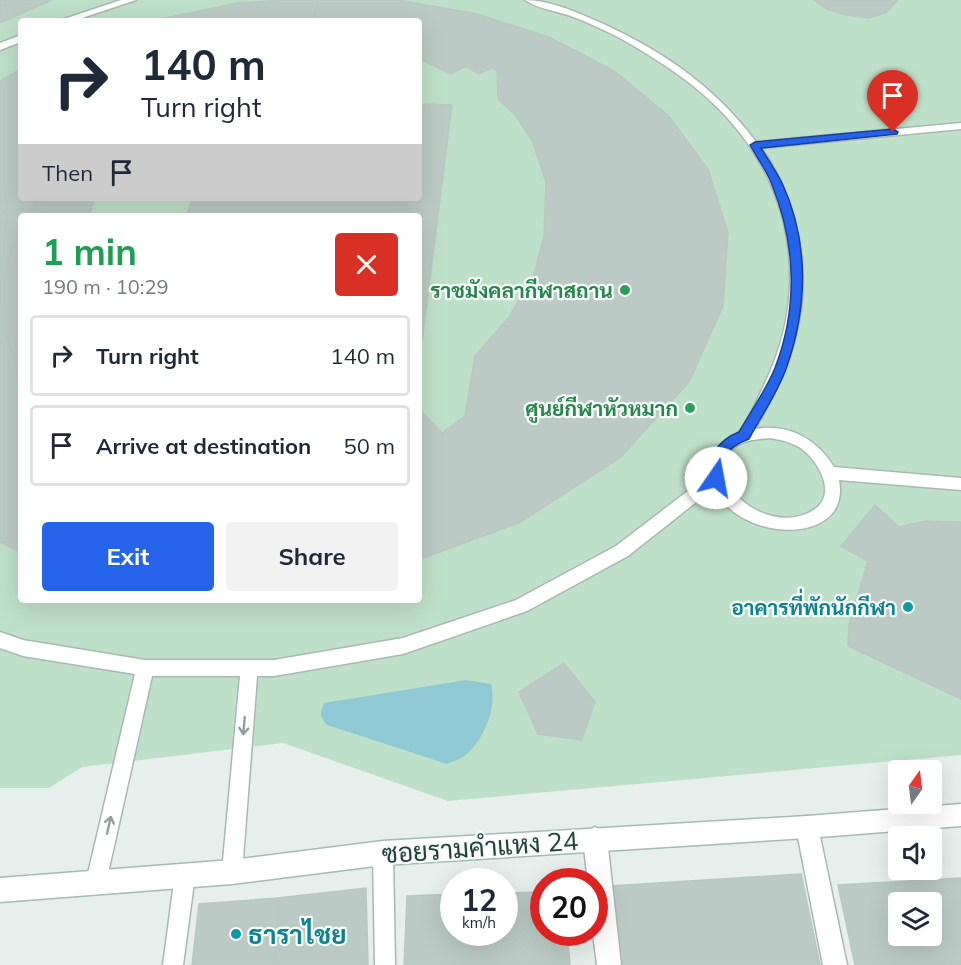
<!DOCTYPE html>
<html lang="en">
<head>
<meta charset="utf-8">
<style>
	:root { --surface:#fff; --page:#f2f2f3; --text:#1f2937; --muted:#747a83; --line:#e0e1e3; --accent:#2563eb }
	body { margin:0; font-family:Mulish,Sarabun,sans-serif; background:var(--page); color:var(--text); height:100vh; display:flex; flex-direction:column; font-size:22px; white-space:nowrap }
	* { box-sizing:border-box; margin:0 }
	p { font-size:20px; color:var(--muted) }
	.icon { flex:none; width:33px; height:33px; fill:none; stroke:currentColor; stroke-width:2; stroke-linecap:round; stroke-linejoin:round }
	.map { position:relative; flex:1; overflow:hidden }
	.sheet { position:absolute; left:18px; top:213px; width:404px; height:390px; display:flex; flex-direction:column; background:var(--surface); border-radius:6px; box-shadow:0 6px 24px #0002 }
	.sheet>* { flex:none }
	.guide { position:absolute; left:18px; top:18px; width:404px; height:183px; border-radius:6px; box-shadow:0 6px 24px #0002; background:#fff; color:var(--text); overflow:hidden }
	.needle { width:39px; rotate:14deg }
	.fabs { position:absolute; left:888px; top:760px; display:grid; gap:12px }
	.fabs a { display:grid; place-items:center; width:54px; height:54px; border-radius:6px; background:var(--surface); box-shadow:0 6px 24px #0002; font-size:30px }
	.speed { position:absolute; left:440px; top:868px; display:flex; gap:12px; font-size:30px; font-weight:700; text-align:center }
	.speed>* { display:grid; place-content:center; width:78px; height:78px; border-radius:50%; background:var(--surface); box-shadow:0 6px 24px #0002; line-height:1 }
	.speed small { font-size:15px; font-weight:400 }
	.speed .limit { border:9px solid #d22; background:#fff; color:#111 }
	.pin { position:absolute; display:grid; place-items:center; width:51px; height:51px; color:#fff; margin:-62px -26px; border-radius:50% 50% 50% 0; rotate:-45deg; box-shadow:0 0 6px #0007 }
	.pin .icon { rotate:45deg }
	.me { position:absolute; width:66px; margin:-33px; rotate:12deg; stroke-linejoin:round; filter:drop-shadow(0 0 4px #0008) }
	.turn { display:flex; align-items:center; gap:21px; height:126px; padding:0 24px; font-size:27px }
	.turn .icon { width:78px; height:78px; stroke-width:2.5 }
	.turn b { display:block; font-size:42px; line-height:51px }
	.then { display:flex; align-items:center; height:57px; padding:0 24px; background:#0003; gap:12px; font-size:22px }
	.round { display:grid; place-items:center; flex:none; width:63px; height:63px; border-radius:6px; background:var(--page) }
	.summary { display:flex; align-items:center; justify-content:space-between; height:102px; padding:0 24px }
	h1 { font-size:36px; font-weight:700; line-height:45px; color:#1e9e55 }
	.button { display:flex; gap:12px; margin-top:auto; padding:12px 24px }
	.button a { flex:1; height:69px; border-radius:6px; background:var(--accent); color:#fff; font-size:24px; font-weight:700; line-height:69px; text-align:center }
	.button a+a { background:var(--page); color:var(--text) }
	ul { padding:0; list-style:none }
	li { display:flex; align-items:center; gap:18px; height:81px; margin:0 12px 9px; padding:0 12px; border:3px solid var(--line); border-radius:6px }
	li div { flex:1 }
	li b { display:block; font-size:22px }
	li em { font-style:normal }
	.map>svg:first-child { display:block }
	.green { fill:#bfe0c8; fill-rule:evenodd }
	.water { fill:#8ec9d4 }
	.building { fill:#bbcac4; stroke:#b8c9c2; stroke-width:1.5; fill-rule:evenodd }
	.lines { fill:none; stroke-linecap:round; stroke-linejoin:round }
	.service-casing { stroke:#a8b8b2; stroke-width:3 }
	.minor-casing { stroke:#a8b8b2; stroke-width:3 }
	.secondary-casing { stroke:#a4bbb3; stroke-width:3 }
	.service { fill:#fff; fill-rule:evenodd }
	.minor { fill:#fff; fill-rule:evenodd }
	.secondary { fill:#fff; fill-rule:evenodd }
	.oneway { stroke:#92a09c }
	.route { fill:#2563eb; stroke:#184099; stroke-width:1.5 }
	.leisure-dot { fill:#2e9e5b; stroke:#f7fbf9; stroke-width:2 }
	.culture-dot { fill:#0f9aa8; stroke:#f7fbf9; stroke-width:2 }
	.labels { text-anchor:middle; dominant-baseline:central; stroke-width:4.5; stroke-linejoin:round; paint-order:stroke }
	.leisure-label { font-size:21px; font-weight:bold; fill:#27864d; stroke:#f7fbf9; text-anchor:end }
	.culture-label { font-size:21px; font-weight:bold; fill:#0d838f; stroke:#f7fbf9; text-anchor:end }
	.near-street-label { font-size:26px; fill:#24423a; stroke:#f7fbf9 }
	.near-culture-label { font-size:26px; font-weight:bold; fill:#0d838f; stroke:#f7fbf9; text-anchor:start }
</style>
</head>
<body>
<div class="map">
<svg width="961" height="965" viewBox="0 0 961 965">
	<rect width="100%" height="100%" fill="#e6efeb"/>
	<path class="green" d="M0 0H961V755L448 801 283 743 82 767 49 788H0ZM21 21H418V198H21ZM21 216H418V600H21Z"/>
	<path class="water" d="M466 680 491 684C497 707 485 737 468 753 463 758 454 761 447 764L327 725C320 717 319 713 324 703Z"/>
	<path class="building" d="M0 0H52L0 23Z
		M283 0H318L313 21H151L238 3Z
		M318 0H399L477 14 549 37 614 71 668 115 708 169 728 233 723 306 689 382 621 457 519 523 418 560V408L442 433 465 416 475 356 509 317 534 274 544 236 546 182 532 140 515 115 498 99 497 70 492 68 479 74 466 66 451 74 418 58V21H313Z
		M814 0H898L886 13 868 18 846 15 827 9Z
		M21 69V198H38L27 216H21V228L6 267 3 322 21 385V552L0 542V81Z
		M418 104 452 105 422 341H418V216H186L193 198H418Z
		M38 198H95L89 216H27Z
		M21 228V385L3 322 6 267Z
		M875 505 899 527 926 521 961 522V699L848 646 849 624 868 561 841 546Z
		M564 663 595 702 582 740 538 734 519 692Z
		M801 874 820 965H621L611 886Z
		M961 878V965H855L838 885ZM898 903H932V936H898Z
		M366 888 368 965H275L278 898Z
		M543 892V933H567L570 965H404L407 896 453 894V933H504V893Z
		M278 898 275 965H192L199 904Z"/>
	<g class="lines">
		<g class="service-casing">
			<path id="service" d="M121 0H136L73 21H58Z
				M525 0C548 0 571 10 592 19 657 47 713 84 756 142L961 123V129L761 148C778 170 788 197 795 223 815 301 794 362 755 429 788 423 817 439 834 467L961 478V490L839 480C852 546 740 544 714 488L628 556 527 611 403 654 274 676H257L242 872 239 879 232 882 225 879 222 872 240 676H152L106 882 103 889 96 892 89 889 86 882 135 674 23 656 0 648V632L23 640 145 660H274L403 638 516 600 616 546 710 474C704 453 724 442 737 433 746 427 759 396 764 385 808 296 796 197 731 122 700 86 659 60 618 37 602 29 585 21 568 15 555 11 536 8 525 0ZM769 438C779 439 790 442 799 447 819 460 839 496 812 511 761 540 689 467 742 443 749 440 761 439 769 438Z
				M21 35V42L0 50V43Z
				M383 843 390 846 393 853 395 965H375L373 853 376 846Z
				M185 865 192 868 195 875 183 965H163L175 875 178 868Z"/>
		</g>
		<g class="minor-casing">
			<path id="minor" d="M807 816 815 819 818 827 847 965H823L796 827 799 819Z
				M595 827 603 831 607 839 621 965H597L593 933 594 882H588L583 839 587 831Z"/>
		</g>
		<g class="secondary-casing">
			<path id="secondary" d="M961 804V826L807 838 383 865 232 884 0 902V878L232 860 383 841 807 816Z"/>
		</g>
		<use href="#service" class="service"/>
		<use href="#minor" class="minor"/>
		<use href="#secondary" class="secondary"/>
	</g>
	<defs><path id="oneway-shaft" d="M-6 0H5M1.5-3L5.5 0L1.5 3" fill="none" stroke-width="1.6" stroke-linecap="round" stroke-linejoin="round" transform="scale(1.5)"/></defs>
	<g class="oneway">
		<use href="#oneway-shaft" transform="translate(244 726) rotate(95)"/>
		<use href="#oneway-shaft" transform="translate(109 825) rotate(-77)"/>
	</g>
	<path class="route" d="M893 129 898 132 897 134 761 148C768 159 776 171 782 183 809 241 808 306 787 366 779 391 761 416 749 439 738 443 726 450 723 462 721 469 724 475 721 482H711C702 460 720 439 739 432 751 411 766 390 775 368 798 308 796 244 772 185 767 171 757 158 750 145L755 142Z"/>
	<g class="leisure-dot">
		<circle cx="625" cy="290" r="6"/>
		<circle cx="690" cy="408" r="6"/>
	</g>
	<g class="culture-dot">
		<circle cx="908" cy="607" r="6"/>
		<circle cx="236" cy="934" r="6"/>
	</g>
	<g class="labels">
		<g class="leisure-label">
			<text x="613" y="290">ราชมังคลากีฬาสถาน</text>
			<text x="678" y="408">ศูนย์กีฬาหัวหมาก</text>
		</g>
		<g class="culture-label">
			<text x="896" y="607">อาคารที่พักนักกีฬา</text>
		</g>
		<g class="near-street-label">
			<text transform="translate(480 847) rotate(-4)">ซอยรามคำแหง 24</text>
		</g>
		<g class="near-culture-label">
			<text x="248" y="934">ธาราไชย</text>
		</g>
	</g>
</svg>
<div class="fabs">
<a><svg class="needle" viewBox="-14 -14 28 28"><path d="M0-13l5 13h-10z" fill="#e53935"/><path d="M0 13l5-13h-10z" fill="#747a83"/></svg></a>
<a><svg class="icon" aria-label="sound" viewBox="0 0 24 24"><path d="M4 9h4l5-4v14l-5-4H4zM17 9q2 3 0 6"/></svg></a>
<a><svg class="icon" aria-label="layers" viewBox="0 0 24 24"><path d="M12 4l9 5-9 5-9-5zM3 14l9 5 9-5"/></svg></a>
</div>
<div class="speed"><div>12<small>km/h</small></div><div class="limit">20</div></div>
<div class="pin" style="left:893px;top:132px;background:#d93025"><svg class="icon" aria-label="arrive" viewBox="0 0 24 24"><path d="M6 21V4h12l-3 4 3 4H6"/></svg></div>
<svg class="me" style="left:716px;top:478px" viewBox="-20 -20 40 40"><circle r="19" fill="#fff"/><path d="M0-13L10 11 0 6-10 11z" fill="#2563eb"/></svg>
<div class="guide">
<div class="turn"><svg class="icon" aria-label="right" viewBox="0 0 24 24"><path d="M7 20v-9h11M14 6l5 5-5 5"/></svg><div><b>140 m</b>Turn right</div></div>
<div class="then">Then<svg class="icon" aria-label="arrive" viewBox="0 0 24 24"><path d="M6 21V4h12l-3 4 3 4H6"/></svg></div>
</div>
<section class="sheet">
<div class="summary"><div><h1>1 min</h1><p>190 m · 10:29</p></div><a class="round" style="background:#d93025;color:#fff"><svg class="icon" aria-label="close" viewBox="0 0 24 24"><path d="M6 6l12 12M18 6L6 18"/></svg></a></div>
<ul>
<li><svg class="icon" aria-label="right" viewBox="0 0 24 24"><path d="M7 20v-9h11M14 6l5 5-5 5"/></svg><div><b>Turn right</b></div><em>140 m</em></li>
<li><svg class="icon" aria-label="arrive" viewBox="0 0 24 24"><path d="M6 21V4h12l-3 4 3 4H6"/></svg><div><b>Arrive at destination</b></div><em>50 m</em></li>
</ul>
<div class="button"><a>Exit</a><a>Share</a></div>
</section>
</div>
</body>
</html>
